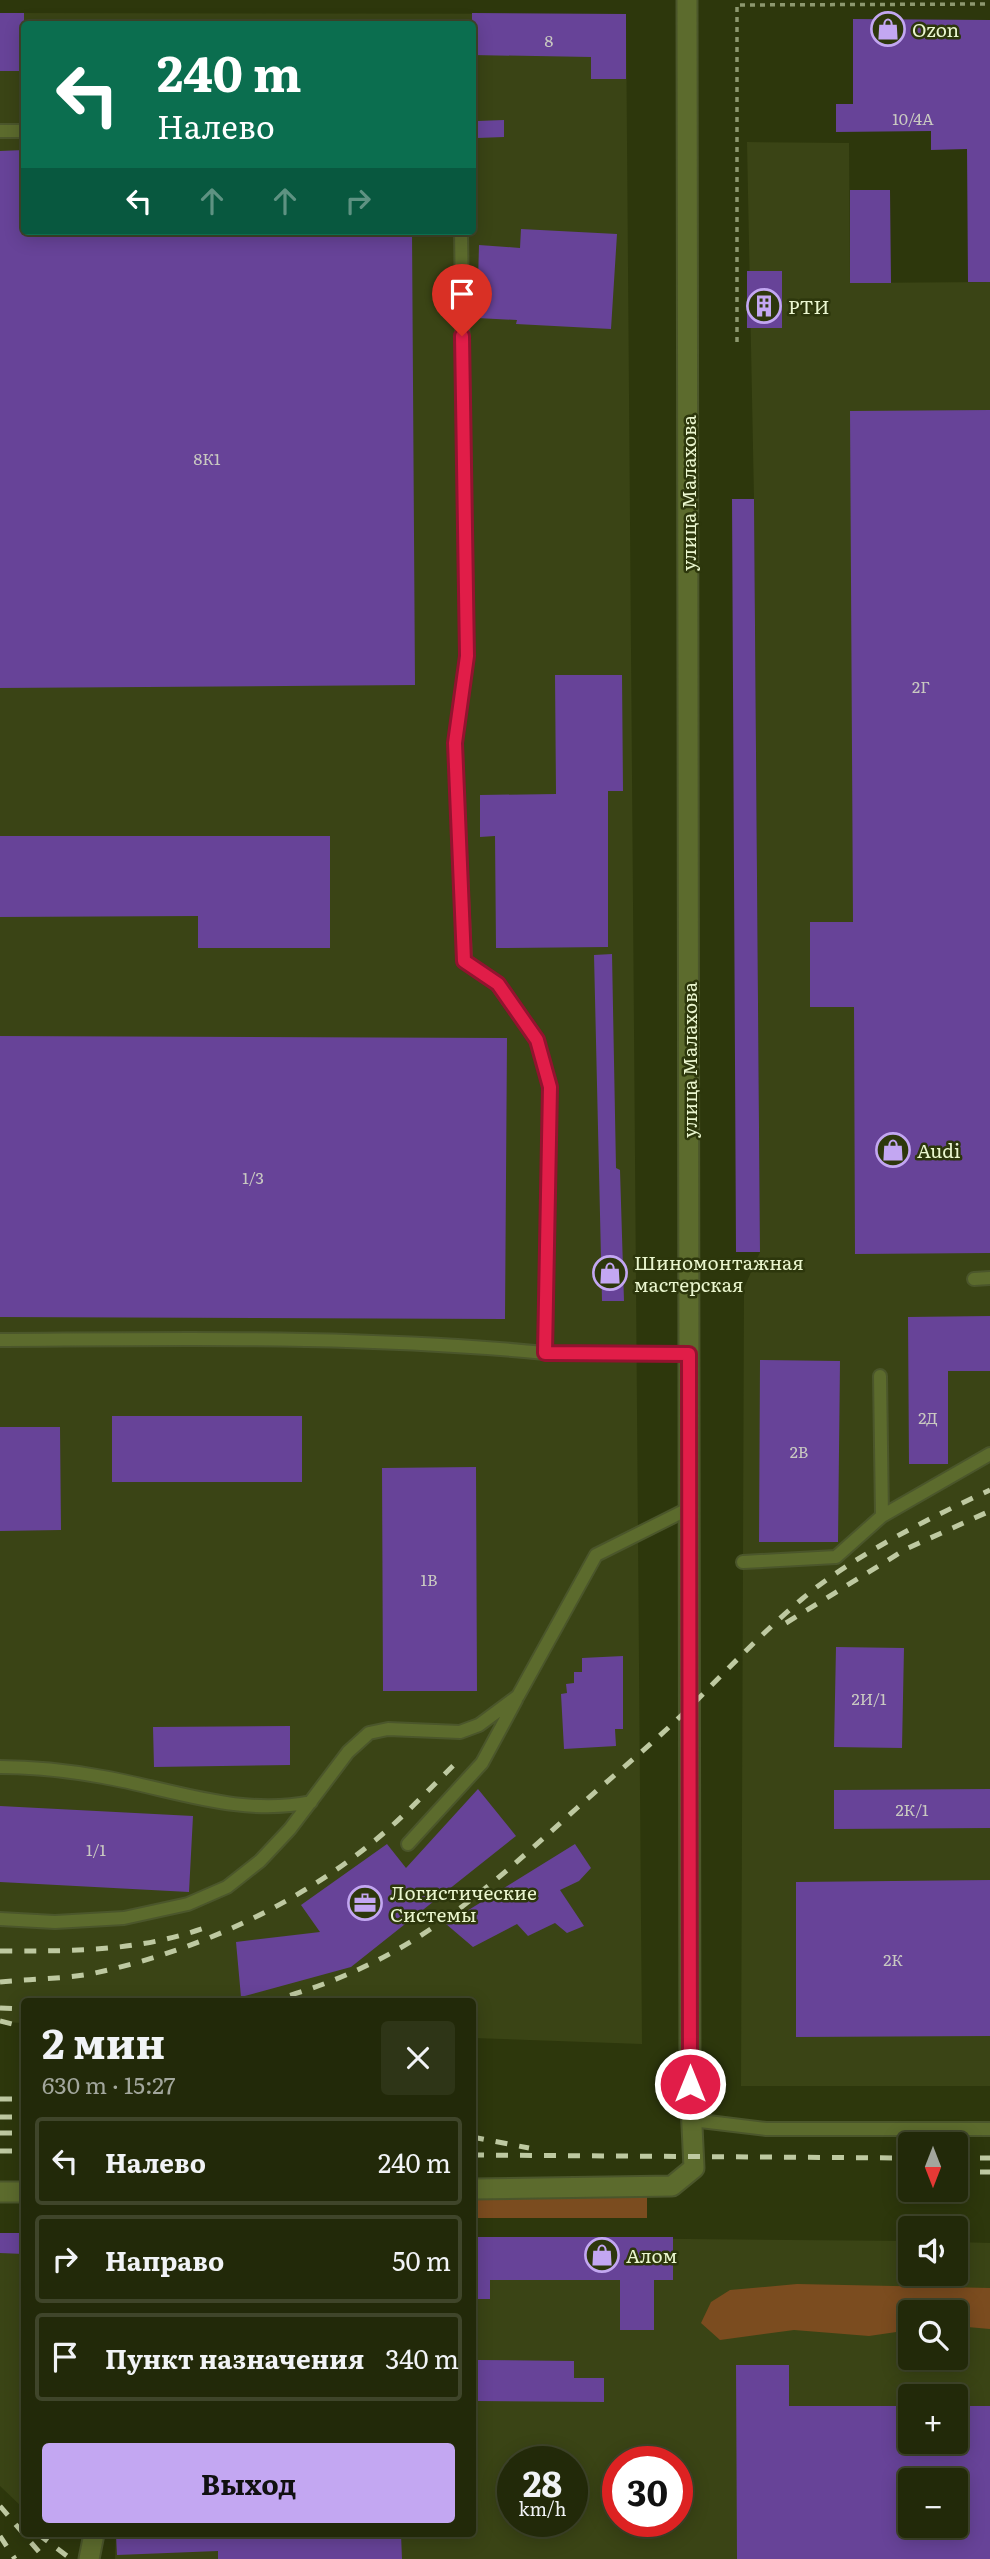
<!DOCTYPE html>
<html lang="ru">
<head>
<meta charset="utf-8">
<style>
	:root { --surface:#222909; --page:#2e3517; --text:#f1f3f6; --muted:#a2a69c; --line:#3f452a; --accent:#c3a7f2 }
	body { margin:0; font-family:Literata,serif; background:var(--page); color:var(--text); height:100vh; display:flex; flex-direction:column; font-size:26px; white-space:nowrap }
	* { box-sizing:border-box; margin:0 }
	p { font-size:23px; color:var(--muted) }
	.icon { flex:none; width:38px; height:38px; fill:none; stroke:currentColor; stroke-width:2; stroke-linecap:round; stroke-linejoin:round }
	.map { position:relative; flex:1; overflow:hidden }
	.side { position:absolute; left:21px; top:1998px; width:455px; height:539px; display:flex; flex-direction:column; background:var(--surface); border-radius:7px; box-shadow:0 4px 18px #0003,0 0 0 2px var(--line) }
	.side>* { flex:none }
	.banner { position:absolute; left:21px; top:21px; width:455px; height:214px; border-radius:7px; box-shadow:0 4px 18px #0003,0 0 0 2px var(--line); background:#0b6e4f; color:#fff; overflow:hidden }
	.needle { width:46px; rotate:180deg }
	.controls { position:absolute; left:898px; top:2132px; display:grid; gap:14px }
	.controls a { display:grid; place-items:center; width:70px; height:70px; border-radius:7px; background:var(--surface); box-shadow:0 4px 18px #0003,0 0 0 2px var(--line); font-size:35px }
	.speed { position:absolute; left:497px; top:2446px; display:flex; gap:14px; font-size:35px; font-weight:700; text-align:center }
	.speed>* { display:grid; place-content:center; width:91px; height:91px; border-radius:50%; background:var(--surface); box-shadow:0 4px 18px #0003,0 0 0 2px var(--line); line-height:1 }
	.speed small { font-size:18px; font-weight:400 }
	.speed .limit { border:10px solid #d22; background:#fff; color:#111 }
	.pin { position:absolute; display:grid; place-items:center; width:60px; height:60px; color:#fff; margin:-72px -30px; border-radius:50% 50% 50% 0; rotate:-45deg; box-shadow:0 0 7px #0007 }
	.pin .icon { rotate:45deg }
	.me { position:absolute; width:77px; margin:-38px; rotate:0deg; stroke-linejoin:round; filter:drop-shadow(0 0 5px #0008) }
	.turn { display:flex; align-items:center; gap:24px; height:147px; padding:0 21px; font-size:32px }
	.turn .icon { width:91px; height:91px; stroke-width:2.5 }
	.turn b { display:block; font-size:49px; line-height:60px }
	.lanes { display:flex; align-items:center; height:66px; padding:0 21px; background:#0003; justify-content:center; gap:35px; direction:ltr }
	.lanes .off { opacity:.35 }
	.round { display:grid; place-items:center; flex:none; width:74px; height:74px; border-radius:7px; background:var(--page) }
	.head { display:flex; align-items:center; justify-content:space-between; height:119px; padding:0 21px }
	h1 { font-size:42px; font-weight:700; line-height:52px }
	.cta { display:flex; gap:14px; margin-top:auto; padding:14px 21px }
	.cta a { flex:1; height:80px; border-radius:7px; background:var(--accent); color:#111; font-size:28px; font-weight:700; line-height:80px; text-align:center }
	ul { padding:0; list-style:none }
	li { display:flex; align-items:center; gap:21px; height:88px; margin:0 14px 10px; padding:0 7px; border:4px solid var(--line); border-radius:7px }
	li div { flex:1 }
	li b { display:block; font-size:26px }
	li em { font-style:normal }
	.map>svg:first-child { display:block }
	.built { fill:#3a4415; fill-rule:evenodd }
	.green { fill:#7b4c1f }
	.building { fill:#674398; fill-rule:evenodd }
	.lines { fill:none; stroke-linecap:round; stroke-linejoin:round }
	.service-casing { stroke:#4b562b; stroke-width:16 }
	.minor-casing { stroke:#4b562b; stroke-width:23 }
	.path { stroke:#8d986f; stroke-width:3.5; stroke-dasharray:5 5; stroke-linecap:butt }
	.service { stroke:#5c6b2d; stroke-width:12 }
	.minor { stroke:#5c6b2d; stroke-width:19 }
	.rail { stroke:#bec9a1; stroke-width:5; stroke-dasharray:12 12; stroke-linecap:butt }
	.route-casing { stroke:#92132f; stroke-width:18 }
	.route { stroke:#e11d48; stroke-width:12 }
	.labels { text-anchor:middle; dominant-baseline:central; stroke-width:5; stroke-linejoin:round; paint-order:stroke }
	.number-label { font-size:16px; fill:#c9c9c1 }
	.poi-label { font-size:19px; fill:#eaf6cf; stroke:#2d370c; text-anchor:start }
	.street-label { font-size:19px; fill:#eaf6cf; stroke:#2d370c }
</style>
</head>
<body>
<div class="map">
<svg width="990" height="2559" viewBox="0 0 990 2559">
	<rect width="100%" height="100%" fill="#2d370c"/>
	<path class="built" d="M0 13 626 14 642 2044 473 2038 472 2002H24V2023L0 2022ZM24 24H472V231H24Z
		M747 142 849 143 850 283 990 282V2086H741L744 1288 760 1252 754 499Z
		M0 2233H24V2509L0 2486Z
		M473 2237 910 2241V2273H956V2242L990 2243V2559H115L116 2534H472ZM910 2312H956V2357H910ZM910 2396H956V2441H910ZM513 2462H572V2522H513ZM618 2462H677V2522H618ZM910 2480H956V2525H910Z"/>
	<path class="green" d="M647 2196V2218H473L472 2197Z
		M797 2284 990 2288V2329L956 2326V2312H910V2330L869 2336 794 2330 720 2340 701 2323 711 2302 730 2290Z"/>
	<path class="building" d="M0 13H24V71H0Z
		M472 13 626 14V79H591V57L472 55Z
		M853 19 990 20V282H968L967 149 931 150V131L836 132V104H853Z
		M504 120V137L477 138V121Z
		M24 150V231H412L415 685 0 688V151Z
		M850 190H890L891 283H850Z
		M521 229 617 234 611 329 516 324 517 320 477 318 479 245 520 248Z
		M747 271H782V328H747Z
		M990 410V1253L855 1254 854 1007H810V922H853L850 411Z
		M732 499H754L760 1252H736Z
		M555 675H622L623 791H608V947L496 948 495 836 480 837V795L556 794Z
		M0 836H330V948H198V916L0 917Z
		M612 954 616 1168 620 1170 624 1301H602L594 955Z
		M0 1036 507 1038 505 1319 0 1317Z
		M990 1316V1371H948V1464H909L908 1317Z
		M760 1360 840 1361 838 1542H759Z
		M112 1416H302V1482H112Z
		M0 1427H60L61 1530 0 1531Z
		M476 1467 477 1691H383L382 1468Z
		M836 1647 904 1648 902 1748 834 1747Z
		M623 1656V1729H615L616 1746 564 1749 561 1694 567 1693 566 1684 574 1683V1672H582V1658Z
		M290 1726V1765L154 1767 153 1727Z
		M478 1789 516 1836 351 1967 241 1997 236 1942 320 1932 301 1905 387 1844 406 1868Z
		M990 1789V1828L834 1829V1790Z
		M0 1806 193 1816 189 1892 0 1882Z
		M575 1844 591 1868 579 1881 560 1890 584 1926 567 1933 555 1923 528 1936 517 1924 473 1947 446 1924Z
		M990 1880V2036L796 2037V1882Z
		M0 2233H24V2254L0 2253Z
		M472 2237H673V2280H654V2330H620V2280H490V2299H472Z
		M476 2360 574 2361V2378H604V2402L476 2401Z
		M736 2365H789V2406H910V2441H956V2406H990V2559H737ZM910 2480H956V2525H910Z
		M116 2534H401L402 2559H218V2551L117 2555Z"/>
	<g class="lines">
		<g class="service-casing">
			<path id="service" d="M0 131H24
				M461 231 467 656 455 743 465 961 497 984 537 1040 550 1087 545 1353 689 1354
				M974 1279 990 1278
				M0 1340C182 1339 363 1335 545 1353
				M882 1516 990 1454
				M743 1562 836 1557 882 1516 880 1376
				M0 1767C33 1767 70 1771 103 1777 172 1789 240 1817 311 1802
				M408 1844 482 1763 516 1700
				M0 1919 55 1922 124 1918 188 1904 227 1887 260 1861 290 1829 348 1752 369 1733 388 1729 460 1732 479 1725 518 1696 596 1555 690 1508
				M692 2120 766 2129H990"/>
		</g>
		<g class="minor-casing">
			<path id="minor" d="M472 2189 672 2186 694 2168 690 2084 687 0
				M0 2192H24
				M89 2559 94 2534"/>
		</g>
		<path class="path" d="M737 342V5L990 4"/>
		<use href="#service" class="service"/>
		<use href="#minor" class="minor"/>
		<path class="rail" d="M786 1623 906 1549 990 1511
			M0 1951C74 1951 139 1952 210 1926
			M0 1982C30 1979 61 1979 90 1974 191 1953 292 1908 373 1842 404 1817 432 1786 461 1758
			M267 2002C405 1965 474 1901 577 1808 615 1774 655 1742 691 1706 728 1669 763 1632 802 1599 851 1557 931 1517 990 1490
			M0 2008 24 2009
			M0 2021 24 2027
			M0 2099H24
			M0 2117H24
			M0 2133H24
			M472 2137 529 2148
			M0 2151H24
			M472 2155 910 2158
			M956 2158H990
			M956 2172H990
			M0 2506 45 2559
			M38 2534 71 2559
			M0 2536 15 2559"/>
	</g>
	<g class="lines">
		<g class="route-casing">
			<path id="route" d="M462 336 467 656 455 743 464 961 498 984 537 1040 550 1087 545 1353 689 1354 690 2084"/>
		</g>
		<use href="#route" class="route"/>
	</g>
	<defs>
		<g id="shop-ring" transform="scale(1.75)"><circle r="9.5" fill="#2d370c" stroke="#c3a7f2" stroke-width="1.5"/><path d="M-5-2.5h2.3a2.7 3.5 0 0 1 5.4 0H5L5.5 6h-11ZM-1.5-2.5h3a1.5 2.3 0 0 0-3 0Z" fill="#c3a7f2"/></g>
		<g id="building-ring" transform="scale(1.75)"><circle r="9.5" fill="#2d370c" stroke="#c3a7f2" stroke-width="1.5"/><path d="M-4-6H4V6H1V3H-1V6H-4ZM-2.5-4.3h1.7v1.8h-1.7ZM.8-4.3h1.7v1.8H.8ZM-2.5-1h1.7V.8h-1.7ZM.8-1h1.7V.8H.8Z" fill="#c3a7f2"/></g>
		<g id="office-ring" transform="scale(1.75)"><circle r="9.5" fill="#2d370c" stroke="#c3a7f2" stroke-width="1.5"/><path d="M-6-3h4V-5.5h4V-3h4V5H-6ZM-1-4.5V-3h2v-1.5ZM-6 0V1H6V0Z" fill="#c3a7f2"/></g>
	</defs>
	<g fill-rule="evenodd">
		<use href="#shop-ring" x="888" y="29"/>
		<use href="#building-ring" x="764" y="306"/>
		<use href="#shop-ring" x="893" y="1150"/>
		<use href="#shop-ring" x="610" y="1273"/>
		<use href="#office-ring" x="365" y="1903"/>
		<use href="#shop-ring" x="602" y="2255"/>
	</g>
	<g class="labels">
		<g class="number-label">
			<text x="549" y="40">8</text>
			<text x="913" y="118">10/4А</text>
			<text x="207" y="458">8К1</text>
			<text x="921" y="686">2Г</text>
			<text x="253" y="1177">1/3</text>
			<text x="928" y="1417">2Д</text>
			<text x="799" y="1451">2В</text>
			<text x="429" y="1579">1В</text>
			<text x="869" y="1698">2И/1</text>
			<text x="912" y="1809">2К/1</text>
			<text x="96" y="1849">1/1</text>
			<text x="893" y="1959">2К</text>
		</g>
		<g class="poi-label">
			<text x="912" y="29">Ozon</text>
			<text x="788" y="306">РТИ</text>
			<text x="917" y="1150">Audi</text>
			<text x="634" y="1262">Шиномонтажная<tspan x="634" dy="22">мастерская</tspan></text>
			<text x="390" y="1892">Логистические<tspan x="390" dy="22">Системы</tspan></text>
			<text x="626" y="2255">Алом</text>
		</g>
		<g class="street-label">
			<text transform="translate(688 493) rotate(-90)">улица Малахова</text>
			<text transform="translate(689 1060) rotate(-90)">улица Малахова</text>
		</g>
	</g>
</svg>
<div class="controls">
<a><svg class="needle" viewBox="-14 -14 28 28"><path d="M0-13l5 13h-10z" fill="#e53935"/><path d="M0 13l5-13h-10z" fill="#a2a69c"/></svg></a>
<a><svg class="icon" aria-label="sound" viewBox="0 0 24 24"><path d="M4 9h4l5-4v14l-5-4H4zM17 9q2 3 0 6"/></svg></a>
<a><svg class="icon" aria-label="search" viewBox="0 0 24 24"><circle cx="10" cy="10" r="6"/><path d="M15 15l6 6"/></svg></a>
<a>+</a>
<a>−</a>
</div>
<div class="speed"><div>28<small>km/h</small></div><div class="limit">30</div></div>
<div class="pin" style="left:462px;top:336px;background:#d93025"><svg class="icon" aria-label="arrive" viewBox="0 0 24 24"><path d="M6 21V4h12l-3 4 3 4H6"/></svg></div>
<svg class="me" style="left:690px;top:2084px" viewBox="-20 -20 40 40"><circle r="17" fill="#e11d48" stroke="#fff" stroke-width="3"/><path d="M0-11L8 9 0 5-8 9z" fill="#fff"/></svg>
<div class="banner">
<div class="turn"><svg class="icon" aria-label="left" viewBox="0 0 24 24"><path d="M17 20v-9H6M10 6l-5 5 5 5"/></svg><div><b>240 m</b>Налево</div></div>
<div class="lanes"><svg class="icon" aria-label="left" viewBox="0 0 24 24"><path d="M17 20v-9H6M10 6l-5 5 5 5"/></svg><svg class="icon off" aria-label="ahead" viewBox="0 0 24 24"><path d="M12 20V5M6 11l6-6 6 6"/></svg><svg class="icon off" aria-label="ahead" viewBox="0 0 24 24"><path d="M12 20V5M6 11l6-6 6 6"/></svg><svg class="icon off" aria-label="right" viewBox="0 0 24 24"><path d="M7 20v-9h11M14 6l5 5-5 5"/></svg></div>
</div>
<section class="side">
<div class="head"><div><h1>2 мин</h1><p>630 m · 15:27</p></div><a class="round"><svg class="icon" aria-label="close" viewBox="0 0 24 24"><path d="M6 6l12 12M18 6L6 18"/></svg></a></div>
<ul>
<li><svg class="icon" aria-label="left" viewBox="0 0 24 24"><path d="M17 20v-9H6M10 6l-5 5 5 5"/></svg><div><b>Налево</b></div><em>240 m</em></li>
<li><svg class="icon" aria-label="right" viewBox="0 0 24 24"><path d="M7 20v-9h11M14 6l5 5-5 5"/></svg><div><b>Направо</b></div><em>50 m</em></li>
<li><svg class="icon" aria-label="arrive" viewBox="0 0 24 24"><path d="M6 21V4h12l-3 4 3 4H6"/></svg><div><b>Пункт назначения</b></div><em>340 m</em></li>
</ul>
<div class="cta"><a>Выход</a></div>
</section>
</div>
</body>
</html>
